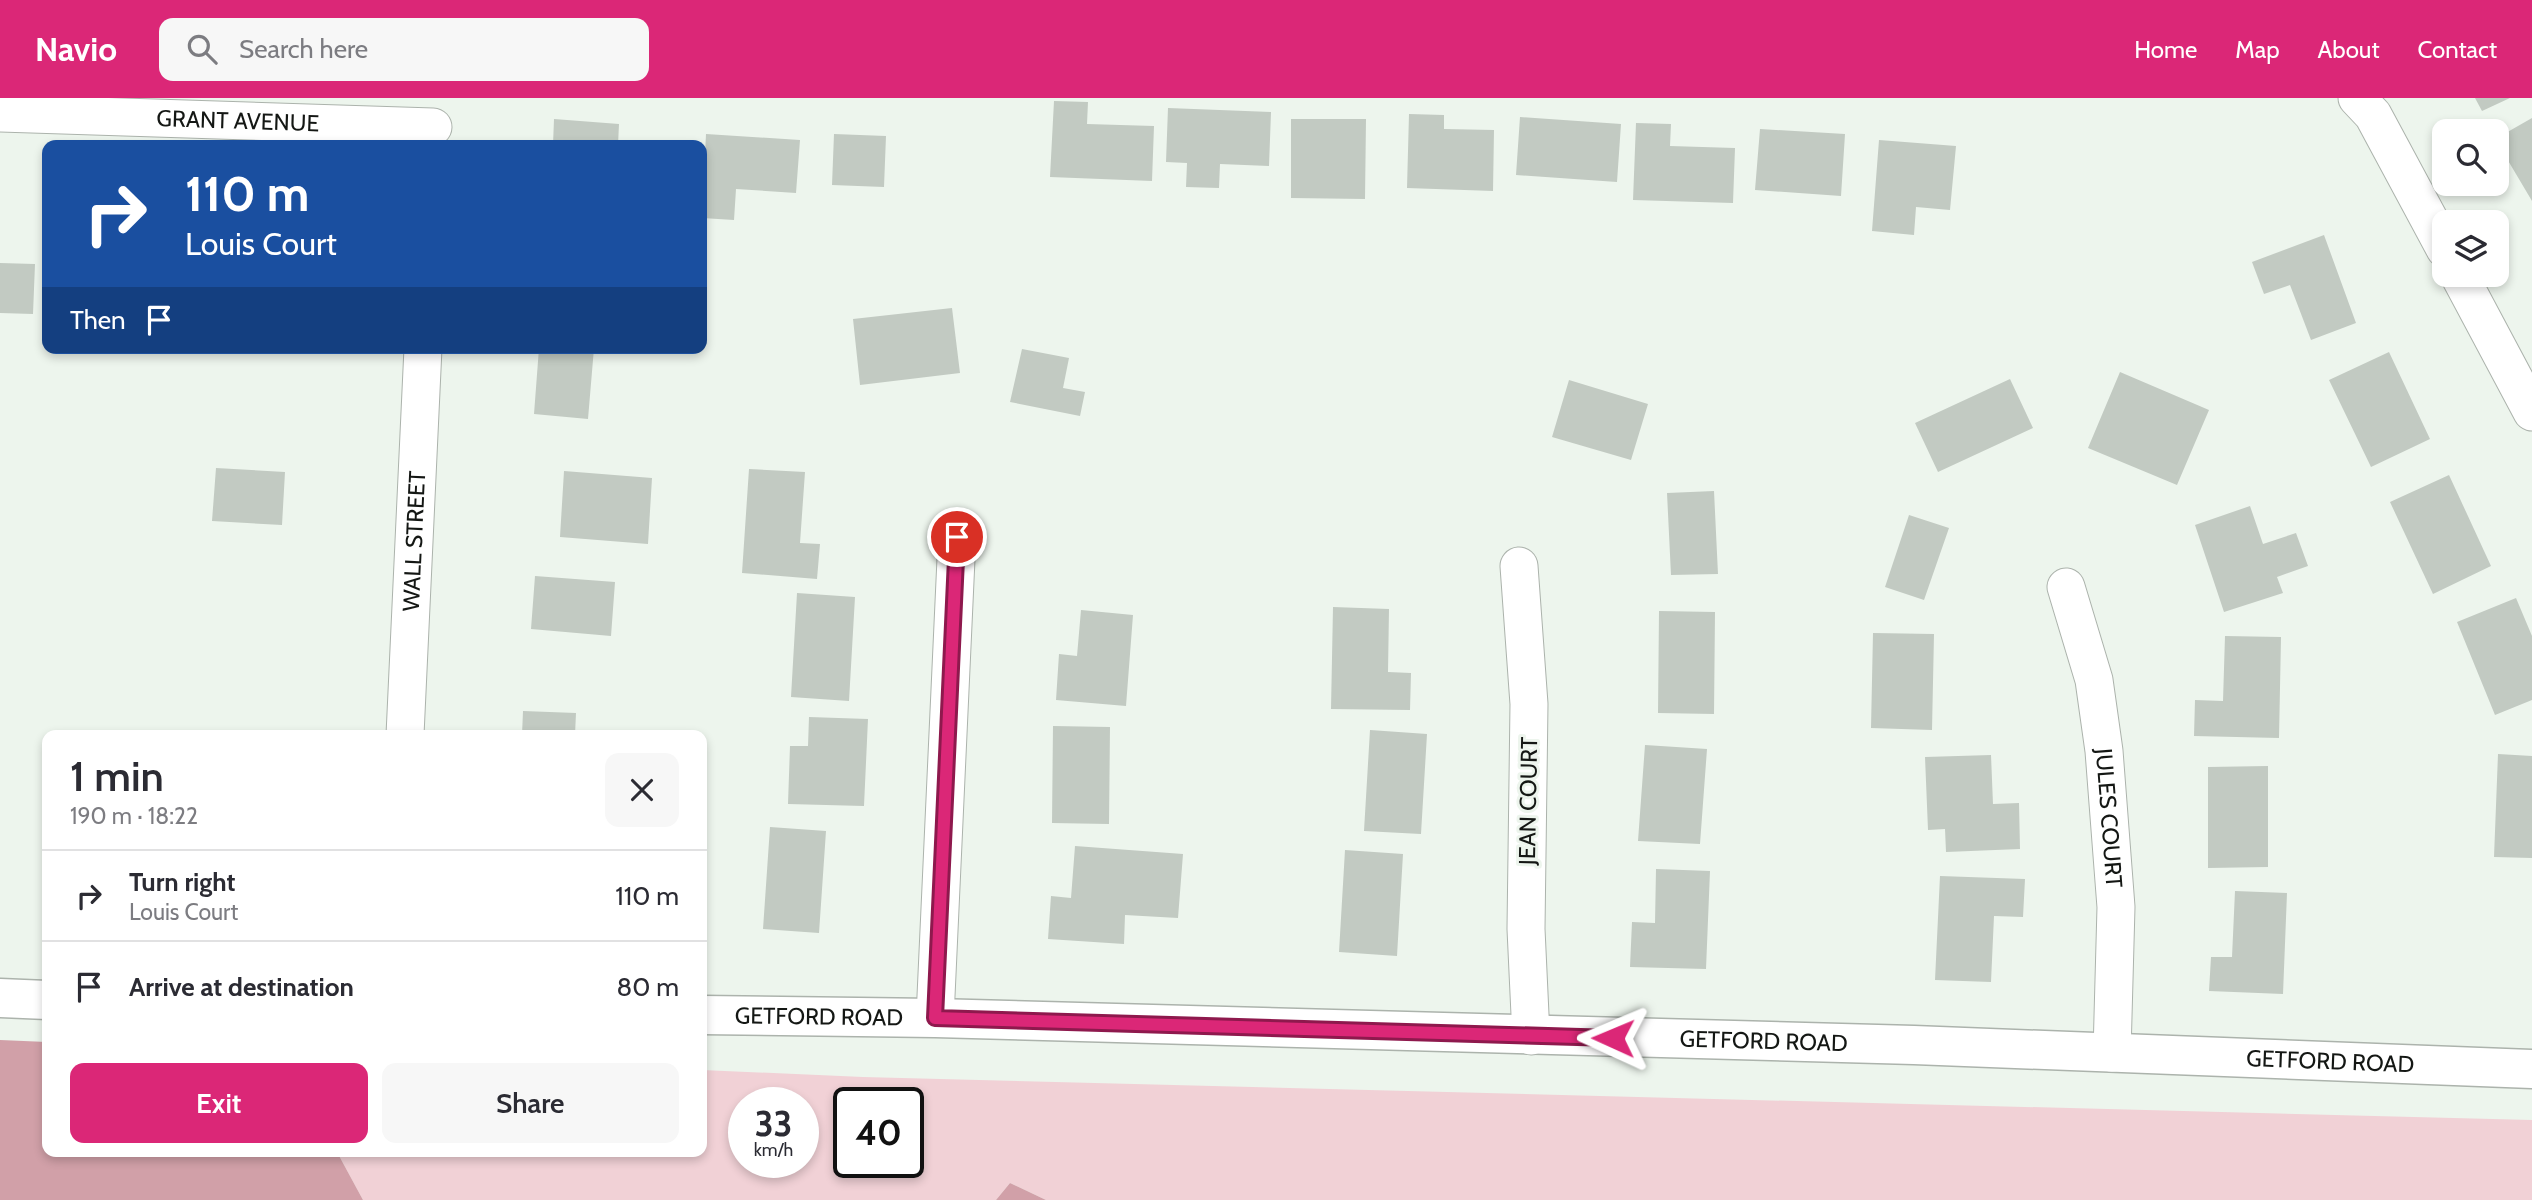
<!DOCTYPE html>
<html lang="en">
<head>
<meta charset="utf-8">
<style>
	:root { --surface:#fff; --page:#f7f7f7; --text:#2b2b33; --muted:#7c7c81; --line:#e1e1e2; --accent:#db2777 }
	body { margin:0; font-family:Cabin,sans-serif; background:var(--page); color:var(--text); height:100vh; display:flex; flex-direction:column; font-size:26px; white-space:nowrap }
	* { box-sizing:border-box; margin:0 }
	p { font-size:23px; color:var(--muted) }
	.icon { flex:none; width:38px; height:38px; fill:none; stroke:currentColor; stroke-width:2; stroke-linecap:round; stroke-linejoin:round }
	.map { position:relative; flex:1; overflow:hidden }
	.drawer { position:absolute; left:42px; top:632px; width:665px; height:427px; display:flex; flex-direction:column; background:var(--surface); border-radius:14px; box-shadow:0 4px 10px #0003 }
	.drawer>* { flex:none }
	.banner { position:absolute; left:42px; top:42px; width:665px; height:214px; border-radius:14px; box-shadow:0 4px 10px #0003; background:#1a4fa0; color:#fff; overflow:hidden }
	.controls { position:absolute; left:2432px; top:21px; display:grid; gap:14px }
	.controls a { display:grid; place-items:center; width:77px; height:77px; border-radius:14px; background:var(--surface); box-shadow:0 4px 10px #0003; font-size:35px }
	.speed { position:absolute; left:728px; top:989px; display:flex; gap:14px; font-size:35px; font-weight:700; text-align:center }
	.speed>* { display:grid; place-content:center; width:91px; height:91px; border-radius:50%; background:var(--surface); box-shadow:0 4px 10px #0003; line-height:1 }
	.speed small { font-size:18px; font-weight:400 }
	.speed .limit { border:4px solid #111; border-radius:10px; background:#fff; color:#111 }
	.pin { position:absolute; display:grid; place-items:center; width:60px; height:60px; color:#fff; margin:-30px; border:4px solid #fff; border-radius:50%; box-shadow:0 2px 7px #0007 }
	.me { position:absolute; width:77px; margin:-38px; rotate:271deg; stroke-linejoin:round; filter:drop-shadow(0 0 5px #0008) }
	.turn { display:flex; align-items:center; gap:24px; height:147px; padding:0 28px; font-size:32px }
	.turn .icon { width:91px; height:91px; stroke-width:2.5 }
	.turn b { display:block; font-size:49px; line-height:60px }
	.then { display:flex; align-items:center; height:66px; padding:0 28px; background:#0003; gap:14px; font-size:26px }
	.round { display:grid; place-items:center; flex:none; width:74px; height:74px; border-radius:14px; background:var(--page) }
	.overview { display:flex; align-items:center; justify-content:space-between; height:119px; padding:0 28px }
	h1 { font-size:42px; font-weight:600; line-height:52px }
	.cta { display:flex; gap:14px; margin-top:auto; padding:14px 28px }
	.cta a { flex:1; height:80px; border-radius:14px; background:var(--accent); color:#fff; font-size:28px; font-weight:600; line-height:80px; text-align:center }
	.cta a+a { background:var(--page); color:var(--text) }
	ul { padding:0; list-style:none }
	li { display:flex; align-items:center; gap:21px; height:91px; padding:0 28px; border-top:2px solid var(--line) }
	li div { flex:1 }
	li b { display:block; font-size:26px }
	li em { font-style:normal }
	header { display:flex; align-items:center; gap:42px; box-sizing:border-box; height:98px; padding:0 35px; background:var(--accent); color:#fff }
	header strong { font-size:33px }
	nav { display:flex; gap:38px; margin-inline-start:auto; font-size:24px }
	.search { width:490px; height:63px; background:var(--page); display:flex; align-items:center; gap:18px; box-sizing:border-box; padding:0 24px; border-radius:14px; color:var(--muted); font-size:26px }
	.map>svg:first-child { display:block }
	.green { fill:#f1d1d6; fill-rule:evenodd }
	.forest { fill:#d1a0a8 }
	.building { fill:#c2cac2 }
	.lines { fill:none; stroke-linecap:round; stroke-linejoin:round }
	.street-casing { stroke:#acb3ac; stroke-width:39 }
	.secondary-casing { stroke:#acb3ac; stroke-width:41 }
	.street { stroke:#fff; stroke-width:37 }
	.secondary { stroke:#fff; stroke-width:38 }
	.route-casing { stroke:#8e194d; stroke-width:18 }
	.route { stroke:#db2777; stroke-width:12 }
	.labels { text-anchor:middle; dominant-baseline:central; stroke-width:6; stroke-linejoin:round; paint-order:stroke }
	.street-label { font-size:23px; fill:#141714; stroke:#edf5ed }
</style>
</head>
<body>
<header>
<strong>Navio</strong>
<div class="search"><svg class="icon" aria-label="search" viewBox="0 0 24 24"><circle cx="10" cy="10" r="6"/><path d="M15 15l6 6"/></svg>Search here</div>
<nav><a>Home</a><a>Map</a><a>About</a><a>Contact</a></nav>
</header>
<div class="map">
<svg width="2532" height="1102" viewBox="0 0 2532 1102">
	<rect width="100%" height="100%" fill="#edf5ed"/>
	<path class="green" d="M702 972 863 979 2532 1022V1102H1046L1010 1085 996 1102H363L337 1054H702ZM744 1004H803V1064H744ZM849 1004H908V1064H849Z"/>
	<path class="forest" d="M0 942 47 944V1054H337L363 1102H0Z
		M1010 1085 1046 1102H996Z"/>
	<path class="building" d="M2475 0H2510L2482 13Z
		M1054 3 1088 4 1087 26 1154 28 1152 83 1050 79Z
		M1168 10 1271 14 1269 68 1220 66 1219 90 1186 89 1187 65 1166 64Z
		M1409 16 1444 17V31L1494 32 1493 93 1407 90Z
		M1520 19 1621 26 1617 84 1516 77Z
		M2532 20V103L2497 44V40Z
		M554 21 619 26 618 47H553Z
		M1291 21H1366L1365 101 1291 100Z
		M1636 25 1671 26 1670 48 1735 50 1733 105 1633 102Z
		M1760 31 1845 36 1841 98 1755 92Z
		M706 36 800 42 796 95 736 91 734 122 702 120Z
		M834 36 886 38 884 89 832 87Z
		M1879 42 1956 48 1950 112 1916 109 1914 137 1872 133Z
		M2324 137 2356 225 2311 242 2290 187 2264 196 2252 164Z
		M0 165 35 166 33 216 0 215Z
		M952 210 960 275 860 287 853 221Z
		M539 250H594L588 321 534 316Z
		M1022 251 1069 260 1063 290 1085 294 1080 318 1010 304Z
		M2389 254 2430 341 2371 369 2329 282Z
		M2120 274 2209 312 2177 387 2088 350Z
		M2010 281 2033 330 1938 374 1915 325Z
		M1569 282 1648 306 1631 362 1552 339Z
		M216 370 285 374 282 427 212 423Z
		M749 371 805 374 800 445 820 446 817 481 742 475Z
		M564 373 652 380 648 446 560 439Z
		M2449 377 2491 468 2433 496 2390 404Z
		M1714 393 1718 476 1671 477 1667 395Z
		M2250 408 2263 446 2296 435 2308 468 2277 479 2283 495 2224 514 2195 427Z
		M1909 417 1949 430 1924 502 1885 489Z
		M535 478 615 484 611 538 531 531Z
		M797 495 855 499 849 603 791 599Z
		M2516 500 2532 538V602L2495 617 2457 524Z
		M1333 509 1389 511 1388 574 1411 575 1410 612 1331 611Z
		M1081 512 1133 517 1126 608 1056 602 1059 556 1077 558Z
		M1659 513 1715 514 1714 616 1658 615Z
		M1873 535 1934 536 1932 632 1871 630Z
		M2225 538 2281 539 2279 640 2194 638 2195 602 2223 603Z
		M523 613 576 615 575 637H522Z
		M809 619 868 621 864 708 788 706 790 648H808Z
		M1053 628 1110 629 1109 726 1052 725Z
		M1370 632 1427 636 1421 736 1364 733Z
		M1645 647 1707 651 1700 746 1638 743Z
		M2498 656 2532 658V760L2494 759Z
		M1991 657 1993 706 2019 705 2020 751 1946 754 1945 731 1928 732 1925 659Z
		M2268 668V769L2208 770V669Z
		M770 729 826 733 819 835 763 831Z
		M1075 748 1183 756 1178 820 1125 817 1124 846 1048 841 1051 798 1071 800Z
		M1345 752 1403 756 1397 858 1339 854Z
		M1656 771 1710 773 1706 871 1630 869 1632 824 1655 825Z
		M1940 778 2025 781 2023 819 1994 818 1991 884 1935 882Z
		M2235 793 2287 795 2283 896 2209 893 2211 859H2232Z"/>
	<g class="lines">
		<g class="street-casing">
			<g id="street">
				<path d="M2357 0 2373 17 2445 151"/>
				<path id="s1" d="M0 15 433 29"/>
				<path d="M2459 177 2532 314"/>
				<path d="M1519 468 1529 606 1526 831 1531 938"/>
				<path id="s2" d="M2066 489 2094 582 2104 653 2116 809 2112 955"/>
				<path id="s3" d="M405 637 423 250"/>
				<path d="M935 920 957 439"/>
			</g>
		</g>
		<g class="secondary-casing">
			<g id="secondary">
				<path d="M0 900 47 902"/>
				<path id="s4" d="M702 917 935 920 1914 947 2532 971"/>
			</g>
		</g>
		<use href="#street" class="street"/>
		<use href="#secondary" class="secondary"/>
	</g>
	<g class="lines">
		<g class="route-casing">
			<path id="route" d="M957 439 935 920 1613 940"/>
		</g>
		<use href="#route" class="route"/>
	</g>
	<g class="labels">
		<g class="street-label">
			<text stroke="none"><textPath href="#s1" startOffset="238">GRANT AVENUE</textPath></text>
			<text stroke="none"><textPath href="#s3" startOffset="194">WALL STREET</textPath></text>
			<text transform="translate(1528 703) rotate(-89)">JEAN COURT</text>
			<text stroke="none"><textPath href="#s2" startOffset="236">JULES COURT</textPath></text>
			<text stroke="none"><textPath href="#s4" startOffset="117">GETFORD ROAD</textPath></text>
			<text stroke="none"><textPath href="#s4" startOffset="1062">GETFORD ROAD</textPath></text>
			<text stroke="none"><textPath href="#s4" startOffset="1629">GETFORD ROAD</textPath></text>
		</g>
	</g>
</svg>
<div class="controls">
<a><svg class="icon" aria-label="search" viewBox="0 0 24 24"><circle cx="10" cy="10" r="6"/><path d="M15 15l6 6"/></svg></a>
<a><svg class="icon" aria-label="layers" viewBox="0 0 24 24"><path d="M12 4l9 5-9 5-9-5zM3 14l9 5 9-5"/></svg></a>
</div>
<div class="speed"><div>33<small>km/h</small></div><div class="limit">40</div></div>
<div class="pin" style="left:957px;top:439px;background:#d93025"><svg class="icon" aria-label="arrive" viewBox="0 0 24 24"><path d="M6 21V4h12l-3 4 3 4H6"/></svg></div>
<svg class="me" style="left:1613px;top:940px" viewBox="-20 -20 40 40"><path d="M0-17L14 15 0 8-14 15z" fill="#db2777" stroke="#fff" stroke-width="4"/></svg>
<div class="banner">
<div class="turn"><svg class="icon" aria-label="right" viewBox="0 0 24 24"><path d="M7 20v-9h11M14 6l5 5-5 5"/></svg><div><b>110 m</b>Louis Court</div></div>
<div class="then">Then<svg class="icon" aria-label="arrive" viewBox="0 0 24 24"><path d="M6 21V4h12l-3 4 3 4H6"/></svg></div>
</div>
<section class="drawer">
<div class="overview"><div><h1>1 min</h1><p>190 m · 18:22</p></div><a class="round"><svg class="icon" aria-label="close" viewBox="0 0 24 24"><path d="M6 6l12 12M18 6L6 18"/></svg></a></div>
<ul>
<li><svg class="icon" aria-label="right" viewBox="0 0 24 24"><path d="M7 20v-9h11M14 6l5 5-5 5"/></svg><div><b>Turn right</b><p>Louis Court</p></div><em>110 m</em></li>
<li><svg class="icon" aria-label="arrive" viewBox="0 0 24 24"><path d="M6 21V4h12l-3 4 3 4H6"/></svg><div><b>Arrive at destination</b></div><em>80 m</em></li>
</ul>
<div class="cta"><a>Exit</a><a>Share</a></div>
</section>
</div>
</body>
</html>
